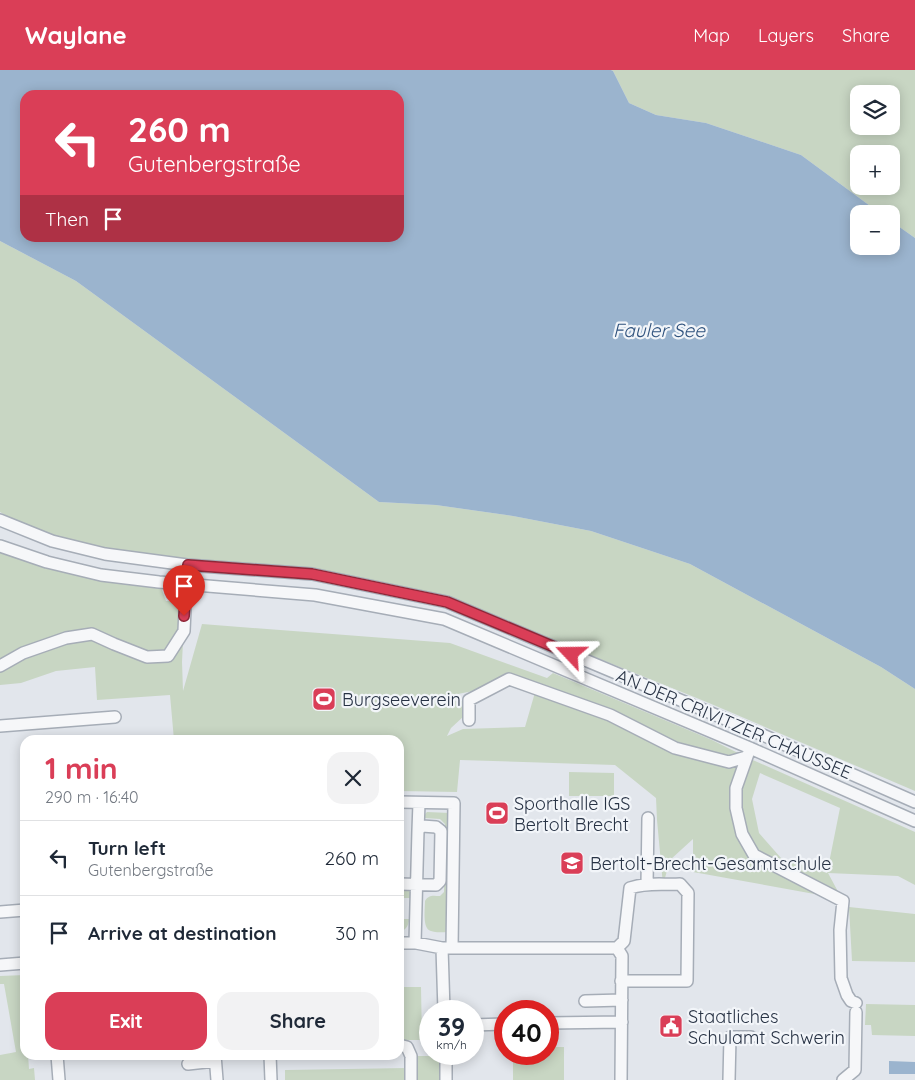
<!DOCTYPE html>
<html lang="en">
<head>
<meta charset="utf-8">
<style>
	:root { --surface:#fff; --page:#f2f2f3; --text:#1f2937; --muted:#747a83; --line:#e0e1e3; --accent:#da3e57 }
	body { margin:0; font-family:Quicksand,sans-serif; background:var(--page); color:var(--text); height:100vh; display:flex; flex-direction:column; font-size:19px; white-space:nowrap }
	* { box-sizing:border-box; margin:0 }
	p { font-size:16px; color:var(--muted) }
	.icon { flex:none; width:28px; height:28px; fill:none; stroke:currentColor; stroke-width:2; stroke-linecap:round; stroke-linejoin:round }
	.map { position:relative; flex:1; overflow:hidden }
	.details { position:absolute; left:20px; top:665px; width:384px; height:325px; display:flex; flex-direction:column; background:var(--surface); border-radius:15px; box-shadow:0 2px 12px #0003 }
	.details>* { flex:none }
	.top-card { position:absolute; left:20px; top:20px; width:384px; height:152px; border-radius:15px; box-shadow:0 2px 12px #0003; background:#da3e57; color:#fff; overflow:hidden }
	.controls { position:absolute; left:850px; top:15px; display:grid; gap:10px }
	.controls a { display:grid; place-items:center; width:50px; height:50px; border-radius:10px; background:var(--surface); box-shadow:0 2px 12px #0003; font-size:25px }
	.speed { position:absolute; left:419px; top:930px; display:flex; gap:10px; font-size:25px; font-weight:700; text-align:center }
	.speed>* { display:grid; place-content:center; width:65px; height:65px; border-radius:50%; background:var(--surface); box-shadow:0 2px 12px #0003; line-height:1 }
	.speed small { font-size:12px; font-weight:400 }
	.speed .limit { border:8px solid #d22; background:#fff; color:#111 }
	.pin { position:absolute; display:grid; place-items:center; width:42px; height:42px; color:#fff; margin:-51px -21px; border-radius:50% 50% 50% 0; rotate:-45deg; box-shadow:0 0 5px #0007 }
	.pin .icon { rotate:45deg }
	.me { position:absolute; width:55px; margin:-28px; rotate:293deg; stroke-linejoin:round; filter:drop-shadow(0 0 4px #0008) }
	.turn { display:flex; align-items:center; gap:18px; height:105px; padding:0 25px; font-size:22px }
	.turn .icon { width:65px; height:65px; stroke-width:2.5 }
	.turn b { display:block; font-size:35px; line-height:42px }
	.then { display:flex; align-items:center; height:48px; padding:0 25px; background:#0003; gap:10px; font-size:19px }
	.round { display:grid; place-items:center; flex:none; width:52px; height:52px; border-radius:15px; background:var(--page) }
	.head { display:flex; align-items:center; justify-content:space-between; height:85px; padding:0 25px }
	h1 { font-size:30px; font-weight:800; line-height:38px; color:var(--accent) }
	.button { display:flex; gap:10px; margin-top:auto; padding:10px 25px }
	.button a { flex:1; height:58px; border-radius:15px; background:var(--accent); color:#fff; font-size:20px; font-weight:800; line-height:58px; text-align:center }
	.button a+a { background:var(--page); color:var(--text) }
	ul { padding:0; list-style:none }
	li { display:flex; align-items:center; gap:15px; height:75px; padding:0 25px; border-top:1px solid var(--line) }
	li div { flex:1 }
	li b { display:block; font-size:19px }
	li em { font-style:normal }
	header { display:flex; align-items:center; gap:30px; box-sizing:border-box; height:70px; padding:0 25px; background:var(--accent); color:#fff }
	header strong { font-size:24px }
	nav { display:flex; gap:28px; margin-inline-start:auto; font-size:18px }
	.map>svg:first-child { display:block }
	.green { fill:#c8d6c3; fill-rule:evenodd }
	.water { fill:#9bb4ce; fill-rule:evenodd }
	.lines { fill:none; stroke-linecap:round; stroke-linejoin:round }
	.minor-casing { stroke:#a6adb7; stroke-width:14 }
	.minor { stroke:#f6f7f9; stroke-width:11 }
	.route-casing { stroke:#8e2839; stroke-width:12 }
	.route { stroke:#da3e57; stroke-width:9 }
	.labels { text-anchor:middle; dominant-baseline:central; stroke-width:4.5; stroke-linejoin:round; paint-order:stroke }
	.poi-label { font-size:18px; fill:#283345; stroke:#f2f5f9; text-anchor:start }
	.street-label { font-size:18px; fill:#283345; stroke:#f2f5f9 }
	.water-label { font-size:19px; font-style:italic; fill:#2f527d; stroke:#f2f5f9 }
</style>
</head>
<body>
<header>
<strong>Waylane</strong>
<nav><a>Map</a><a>Layers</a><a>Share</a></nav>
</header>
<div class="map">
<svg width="915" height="1010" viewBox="0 0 915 1010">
	<rect width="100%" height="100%" fill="#e2e6ec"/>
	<path class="green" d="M611 0H915V168L891 151V144H881L801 85 706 53 656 45 629 33 613 1ZM859 24H891V56H859ZM859 84H891V116H859Z
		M0 171 76 211 379 432 436 435 513 446 591 461 690 494 881 597 915 619V721L709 633 481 541 312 504 187 495 52 471 0 442Z
		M0 476 47 492 159 512 166 531H185L182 592 183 621 202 554 450 573 547 608 553 603 712 670 746 687 915 762V815L898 806 828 803 842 829 693 802V769L670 790 663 815 657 750 656 728 615 695 460 690 457 722 399 721V670H174L170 625 97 630 95 597 56 601 21 613 0 615ZM506 604 536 619 525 657 463 659 447 666 451 658 464 646V631H453V625L473 621ZM760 703 840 738 827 803 781 788 759 763 752 729Z
		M569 702 614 703V726H569Z
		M427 742 450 743 448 862C443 862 436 863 431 861 422 859 425 839 425 831 429 824 434 826 440 826L444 822 445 754 440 749 424 748V745Z
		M405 819 410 820V828H401L400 849H409C409 856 405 861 399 862V820Z
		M849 837 915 844V892L852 891Z
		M25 905V932H24L25 985H28L29 999 34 998 35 1010H0V985L16 982 4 914H0V906Z
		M399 917H421L422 970H399Z
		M866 934 915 935V966L872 965 871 955H865Z
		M548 977H564V1010H513V984H548Z
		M411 986H446V1010H411Z
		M407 998V1010H285V1000Z"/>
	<path class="water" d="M0 0H611L613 1 629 33 656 45 706 53 801 85 881 144H859V176H891V151L915 168V619L881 597 690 494 591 461 513 446 436 435 379 432 76 211 0 171ZM25 25H399V168H25Z
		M889 991 915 992V1004H889Z"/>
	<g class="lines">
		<g class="minor-casing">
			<path id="minor" d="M0 450 52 471 105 484 187 495 312 504 447 532 749 659 915 732
				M0 476 47 492 101 505 159 512 315 525 444 549 750 678 915 751
				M0 596 23 583 66 568 92 564 114 574 147 587 168 586 184 561 187 495
				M469 650V630L509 609 610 645 675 678 729 692 746 687
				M0 656 115 647
				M750 678 736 718V738L742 764 754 785 843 831 840 860 841 908 847 925 851 931 856 933
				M399 732 454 733 452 878
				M418 760 419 733
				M399 814 436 815 440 811 441 761 436 757 422 756 418 760 415 873
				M647 814 648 748
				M0 842 25 840
				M399 873H416L442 878H617
				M442 878 444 941
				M617 878 624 871 630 818C646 812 664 815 680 814L688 823 687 911H621
				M617 878 622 886 621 1010
				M0 895 25 893
				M585 931 622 930
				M548 953 622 952
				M472 955 505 954
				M399 975 407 977 411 986V1010
				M446 984V1010
				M57 985 59 1010
				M215 985 217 1010
				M270 985 271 1010
				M188 994 215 991
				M729 1010 730 967H751
				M843 1010 855 1000 856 942"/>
		</g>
		<use href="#minor" class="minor"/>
	</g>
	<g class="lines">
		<g class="route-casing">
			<path id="route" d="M184 546 188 495 312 504 447 532 571 584"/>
		</g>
		<use href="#route" class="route"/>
	</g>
	<defs>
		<g id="stadium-square" transform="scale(1.25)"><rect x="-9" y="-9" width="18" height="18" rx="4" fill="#da3e57" stroke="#f2f5f9"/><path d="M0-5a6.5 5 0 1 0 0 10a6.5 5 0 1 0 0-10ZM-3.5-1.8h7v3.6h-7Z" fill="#fff"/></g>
		<g id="school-square" transform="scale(1.25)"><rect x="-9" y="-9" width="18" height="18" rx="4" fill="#da3e57" stroke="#f2f5f9"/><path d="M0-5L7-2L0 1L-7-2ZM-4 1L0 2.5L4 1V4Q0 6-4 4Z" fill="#fff"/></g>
		<g id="civic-square" transform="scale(1.25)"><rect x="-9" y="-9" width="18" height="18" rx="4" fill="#da3e57" stroke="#f2f5f9"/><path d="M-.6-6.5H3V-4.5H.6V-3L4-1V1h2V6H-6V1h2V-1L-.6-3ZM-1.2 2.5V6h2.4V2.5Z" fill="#fff"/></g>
	</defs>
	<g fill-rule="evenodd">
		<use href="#stadium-square" x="324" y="629"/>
		<use href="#stadium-square" x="497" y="743"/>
		<use href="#school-square" x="572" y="793"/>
		<use href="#civic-square" x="671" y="956"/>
	</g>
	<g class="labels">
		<g class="poi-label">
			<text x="342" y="629">Burgseeverein</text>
			<text x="514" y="733">Sporthalle IGS<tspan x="514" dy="21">Bertolt Brecht</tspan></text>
			<text x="590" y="793">Bertolt-Brecht-Gesamtschule</text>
			<text x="688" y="946">Staatliches<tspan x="688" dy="21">Schulamt Schwerin</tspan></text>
		</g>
		<g class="street-label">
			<text transform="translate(734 654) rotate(23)">AN DER CRIVITZER CHAUSSEE</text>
		</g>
		<g class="water-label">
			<text x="659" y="260">Fauler See</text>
		</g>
	</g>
</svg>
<div class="controls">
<a><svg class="icon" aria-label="layers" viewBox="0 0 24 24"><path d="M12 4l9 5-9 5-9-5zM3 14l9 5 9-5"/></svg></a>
<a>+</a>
<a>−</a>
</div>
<div class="speed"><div>39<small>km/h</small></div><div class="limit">40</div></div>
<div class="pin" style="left:184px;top:546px;background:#d93025"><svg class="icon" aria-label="arrive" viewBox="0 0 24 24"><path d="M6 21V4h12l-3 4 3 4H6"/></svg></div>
<svg class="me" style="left:571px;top:584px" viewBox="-20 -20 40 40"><path d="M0-17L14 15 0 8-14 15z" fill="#da3e57" stroke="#fff" stroke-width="4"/></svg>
<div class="top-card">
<div class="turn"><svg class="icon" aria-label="left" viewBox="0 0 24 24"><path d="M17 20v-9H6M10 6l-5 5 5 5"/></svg><div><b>260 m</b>Gutenbergstraße</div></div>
<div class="then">Then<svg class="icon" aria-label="arrive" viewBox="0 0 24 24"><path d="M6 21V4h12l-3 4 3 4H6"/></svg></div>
</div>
<section class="details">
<div class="head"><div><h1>1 min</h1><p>290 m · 16:40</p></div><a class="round"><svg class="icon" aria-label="close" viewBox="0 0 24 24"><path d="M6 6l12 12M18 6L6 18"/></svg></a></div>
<ul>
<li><svg class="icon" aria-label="left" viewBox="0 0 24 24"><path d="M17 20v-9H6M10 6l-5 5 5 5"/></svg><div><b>Turn left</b><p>Gutenbergstraße</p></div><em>260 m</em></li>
<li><svg class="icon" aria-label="arrive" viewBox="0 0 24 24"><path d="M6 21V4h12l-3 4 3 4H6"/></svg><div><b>Arrive at destination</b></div><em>30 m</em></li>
</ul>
<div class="button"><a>Exit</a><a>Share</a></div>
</section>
</div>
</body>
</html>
